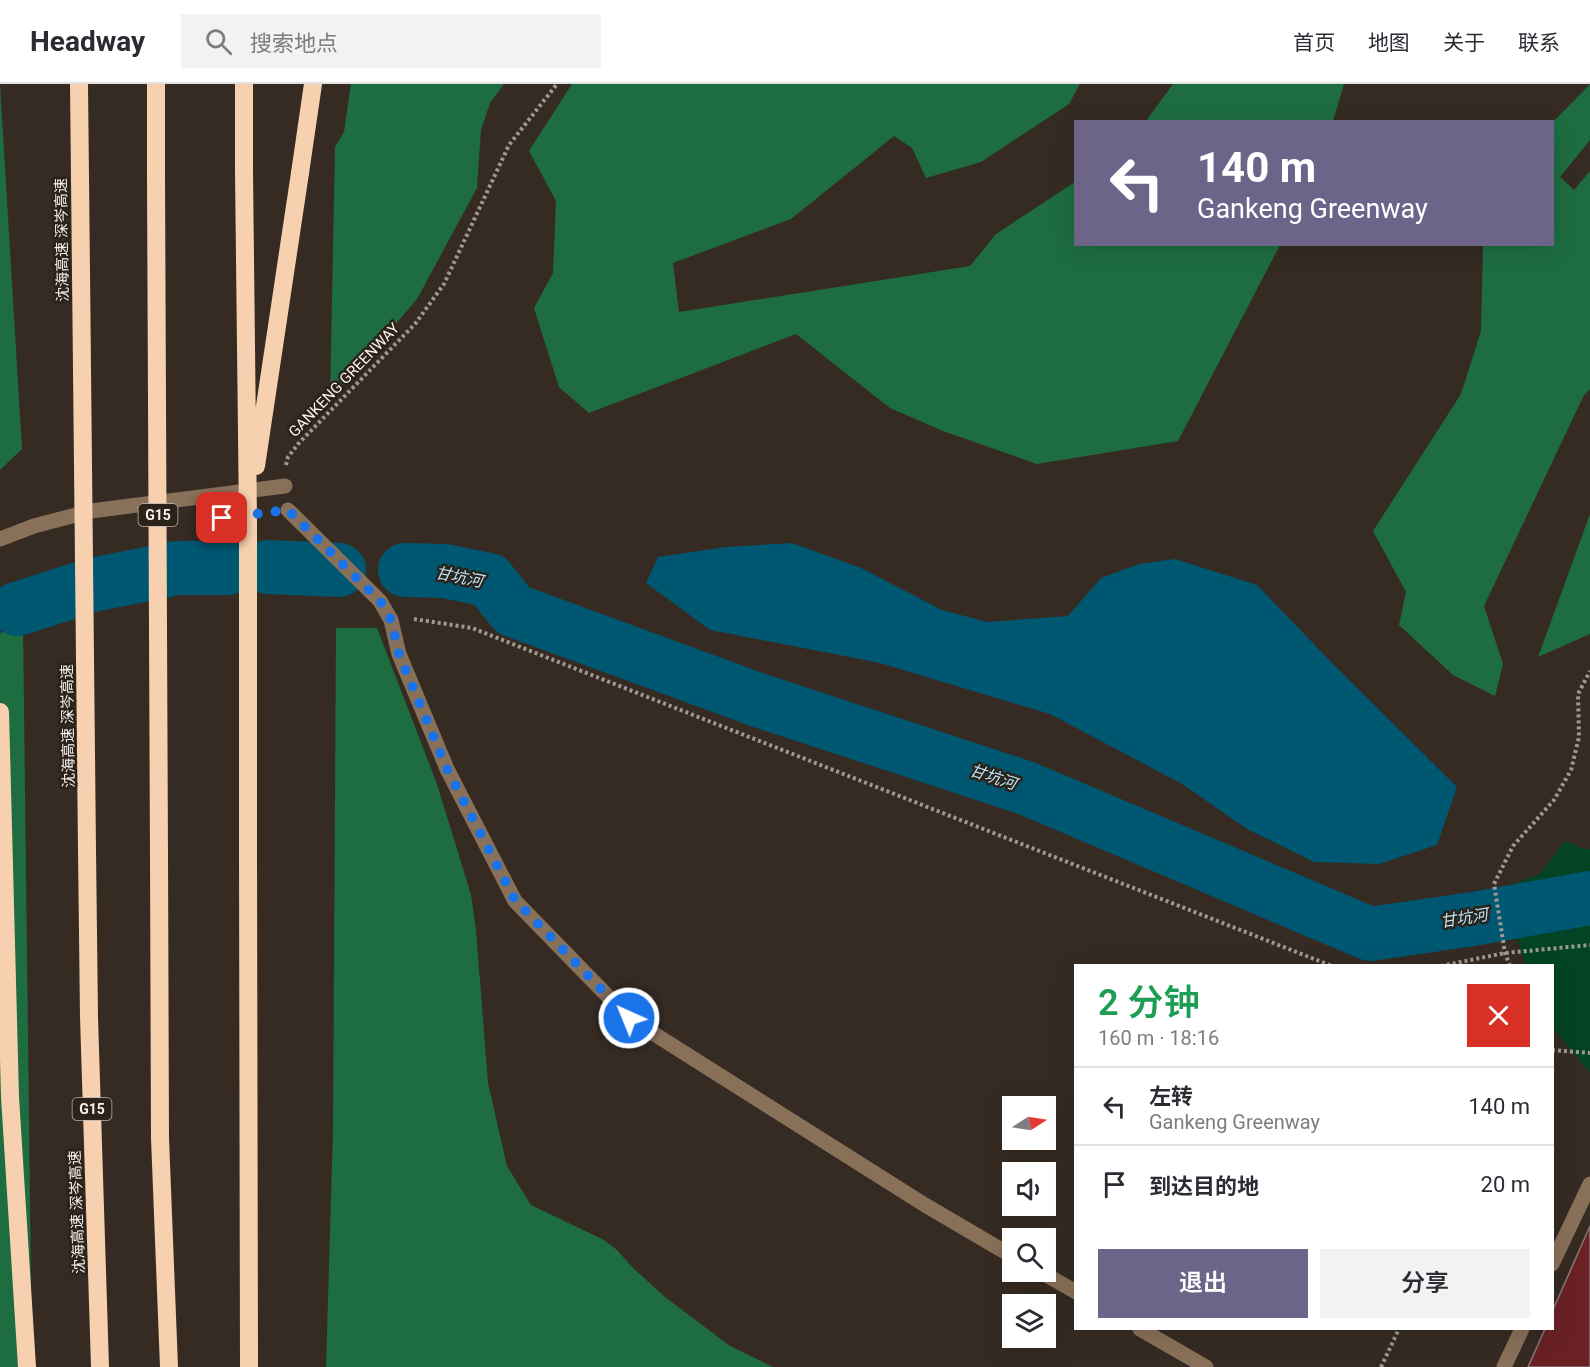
<!DOCTYPE html>
<html lang="zh">
<head>
<meta charset="utf-8">
<style>
	:root { --surface:#fff; --page:#f2f2f3; --text:#2b2b33; --muted:#7c7c81; --line:#e1e1e2; --accent:#6d648a }
	body { margin:0; font-family:Roboto,"Noto Sans SC",sans-serif; background:var(--page); color:var(--text); height:100vh; display:flex; flex-direction:column; font-size:22px; white-space:nowrap }
	* { box-sizing:border-box; margin:0 }
	p { font-size:20px; color:var(--muted) }
	.icon { flex:none; width:33px; height:33px; fill:none; stroke:currentColor; stroke-width:2; stroke-linecap:round; stroke-linejoin:round }
	.map { position:relative; flex:1; overflow:hidden }
	.panel { position:absolute; left:1074px; top:880px; width:480px; height:366px; display:flex; flex-direction:column; background:var(--surface); border-radius:0px; box-shadow:0 6px 24px #0002 }
	.panel>* { flex:none }
	.top-card { position:absolute; left:1074px; top:36px; width:480px; height:126px; border-radius:0px; box-shadow:0 6px 24px #0002; background:#6d648a; color:#fff; overflow:hidden }
	.needle { width:39px; rotate:78deg }
	.tools { position:absolute; left:1002px; top:1012px; display:grid; gap:12px }
	.tools a { display:grid; place-items:center; width:54px; height:54px; border-radius:0px; background:var(--surface); box-shadow:0 6px 24px #0002; font-size:30px }
	.pin { position:absolute; display:grid; place-items:center; width:51px; height:51px; color:#fff; margin:-26px; border-radius:12px; box-shadow:0 3px 9px #0006 }
	.me { position:absolute; width:66px; margin:-33px; rotate:316deg; stroke-linejoin:round; filter:drop-shadow(0 0 4px #0008) }
	.turn { display:flex; align-items:center; gap:21px; height:126px; padding:0 24px; font-size:27px }
	.turn .icon { width:78px; height:78px; stroke-width:2.5 }
	.turn b { display:block; font-size:42px; line-height:51px }
	.round { display:grid; place-items:center; flex:none; width:63px; height:63px; border-radius:0px; background:var(--page) }
	.head { display:flex; align-items:center; justify-content:space-between; height:102px; padding:0 24px }
	h1 { font-size:36px; font-weight:600; line-height:45px; color:#1e9e55 }
	.cta { display:flex; gap:12px; margin-top:auto; padding:12px 24px }
	.cta a { flex:1; height:69px; border-radius:0px; background:var(--accent); color:#fff; font-size:24px; font-weight:600; line-height:69px; text-align:center }
	.cta a+a { background:var(--page); color:var(--text) }
	ul { padding:0; list-style:none }
	li { display:flex; align-items:center; gap:18px; height:78px; padding:0 24px; border-top:2px solid var(--line) }
	li div { flex:1 }
	li b { display:block; font-size:22px }
	li em { font-style:normal }
	header { display:flex; align-items:center; gap:36px; box-sizing:border-box; height:84px; padding:0 30px; background:var(--surface); border-bottom:2px solid var(--line) }
	header strong { font-size:28px }
	nav { display:flex; gap:33px; margin-inline-start:auto; font-size:21px }
	.search { width:420px; height:54px; background:var(--page); display:flex; align-items:center; gap:15px; box-sizing:border-box; padding:0 21px; border-radius:0px; color:var(--muted); font-size:22px }
	.map>svg:first-child { display:block }
	.green { fill:#024423 }
	.forest { fill:#1e6d41 }
	.water { fill:#005771 }
	.lines { fill:none; stroke-linecap:round; stroke-linejoin:round }
	.river { stroke:#005771; stroke-width:54 }
	.building { fill:#692124; stroke:#887877; stroke-width:1.5 }
	.path { stroke:#a09992; stroke-width:4; stroke-dasharray:3 3; stroke-linecap:butt }
	.minor { stroke:#897059; stroke-width:15 }
	.highway { stroke:#f7d1af; stroke-width:18 }
	.highway-bridge { stroke:#f7d1af; stroke-width:18 }
	.route { stroke:#1a73e8; stroke-width:10; stroke-dasharray:0 18 }
	.labels { text-anchor:middle; dominant-baseline:central; stroke-width:5; stroke-linejoin:round; paint-order:stroke }
	.shield { fill:#2b221a; stroke:#bbb4ae; stroke-width:1.5 }
	.shield-label { font-size:14px; font-weight:bold; fill:#f9f3ed }
	.street-label { font-size:15px; fill:#f9f3ed; stroke:#2b221a }
	.water-label { font-size:16px; font-style:italic; fill:#b8e5f8; stroke:#2b221a }
</style>
</head>
<body>
<header>
<strong>Headway</strong>
<div class="search"><svg class="icon" aria-label="search" viewBox="0 0 24 24"><circle cx="10" cy="10" r="6"/><path d="M15 15l6 6"/></svg>搜索地点</div>
<nav><a>首页</a><a>地图</a><a>关于</a><a>联系</a></nav>
</header>
<div class="map">
<svg width="1590" height="1283" viewBox="0 0 1590 1283">
	<rect width="100%" height="100%" fill="#352b23"/>
	<path class="green" d="M1565 757 1584 765H1590V989L1553 944 1552 882H1526L1508 829 1515 800 1541 789Z"/>
	<path class="forest" d="M0 0 22 365 0 386Z
		M351 0H504L490 19 481 46 477 104 417 215 330 317 335 63 344 48Z
		M572 0H1080L1069 20 981 78 926 94 912 64 894 52 791 135 673 179 679 228 970 182 996 150 1075 98 1076 160 1280 161 1178 357 1037 380 943 347 890 324 796 250 589 329 559 303 534 224 553 189 556 117 529 67Z
		M1173 0H1344L1333 37H1146Z
		M1590 0V56L1560 93 1574 106 1590 87V305L1584 311 1484 522 1503 580 1495 612 1453 591 1399 541 1406 508 1373 447 1461 310 1481 247 1483 161 1552 160 1553 38Z
		M1590 430V550L1538 573Z
		M23 541 32 1283H0V549Z
		M336 544H377L437 700 471 811 476 846 488 999 507 1082 531 1121 604 1156 617 1166 633 1184 665 1213 730 1262 773 1283H326L333 1047Z"/>
	<path class="water" d="M792 459 861 484 942 526 987 538 1068 532 1101 494 1139 480 1175 475 1257 501 1334 581 1457 703 1437 761 1379 780 1314 778 1247 745 1182 700 1050 630 880 579 710 546 646 499 658 473 726 463Z"/>
	<g class="lines">
		<path class="river" d="M268 483 339 486
			M405 486 445 487 489 496 513 526 758 616 1026 704 1370 850 1473 835 1590 814
			M17 525 92 501 177 484H228"/>
	</g>
	<path class="building" d="M1590 1142V1283H1528L1545 1245H1552V1228Z"/>
	<g class="lines">
		<path class="path" d="M286 381 288 373 298 360 415 240 444 200 509 61 557 0
			M414 535 472 544 1332 882
			M1441 882 1505 869 1590 861
			M1510 882 1505 869 1494 800 1513 762 1554 716 1571 686 1579 653 1578 610 1590 587
			M1552 966 1590 969
			M1381 1283 1399 1245"/>
		<path class="minor" d="M288 426 380 517 391 536 399 570 447 685 515 817 629 934 925 1121 1012 1172
			M0 455 34 442 91 427 285 402
			M1552 1180 1590 1100
			M1041 1188 1076 1208
			M1140 1245 1206 1283
			M1504 1283 1522 1245"/>
		<path class="highway" d="M79 0 80 93
			M156 0V91
			M244 0V87
			M300 89 313 0
			M0 628 10 1013 27 1283
			M87 766 89 933 100 1283
			M248 767 249 1283
			M159 771 160 1054 169 1283"/>
		<path class="highway-bridge" d="M244 87 248 437V767
			M156 91 159 771
			M80 93 87 766
			M256 382 300 89"/>
	</g>
	<g class="lines">
		<path class="route" d="M222 434 288 426 380 517 391 536 399 570 447 685 515 816 629 934"/>
	</g>
	<g class="labels">
		<g class="shield">
			<rect x="138.5" y="420" width="39" height="22" rx="4.5"/>
			<rect x="72.5" y="1014" width="39" height="22" rx="4.5"/>
		</g>
		<g class="shield-label">
			<text x="158" y="431">G15</text>
			<text x="92" y="1025">G15</text>
		</g>
		<g class="street-label">
			<text transform="translate(62 156) rotate(-91)">沈海高速 深岑高速</text>
			<text transform="translate(344 296) rotate(-46)">GANKENG GREENWAY</text>
			<text transform="translate(68 642) rotate(-91)">沈海高速 深岑高速</text>
			<text transform="translate(77 1128) rotate(-92)">沈海高速 深岑高速</text>
		</g>
		<g class="water-label">
			<text transform="translate(459 493) rotate(11)">甘坑河</text>
			<text transform="translate(993 693) rotate(18)">甘坑河</text>
			<text transform="translate(1464 834) rotate(-9)">甘坑河</text>
		</g>
	</g>
</svg>
<div class="tools">
<a><svg class="needle" viewBox="-14 -14 28 28"><path d="M0-13l5 13h-10z" fill="#e53935"/><path d="M0 13l5-13h-10z" fill="#7c7c81"/></svg></a>
<a><svg class="icon" aria-label="sound" viewBox="0 0 24 24"><path d="M4 9h4l5-4v14l-5-4H4zM17 9q2 3 0 6"/></svg></a>
<a><svg class="icon" aria-label="search" viewBox="0 0 24 24"><circle cx="10" cy="10" r="6"/><path d="M15 15l6 6"/></svg></a>
<a><svg class="icon" aria-label="layers" viewBox="0 0 24 24"><path d="M12 4l9 5-9 5-9-5zM3 14l9 5 9-5"/></svg></a>
</div>
<div class="pin" style="left:222px;top:434px;background:#d93025"><svg class="icon" aria-label="arrive" viewBox="0 0 24 24"><path d="M6 21V4h12l-3 4 3 4H6"/></svg></div>
<svg class="me" style="left:629px;top:934px" viewBox="-20 -20 40 40"><circle r="17" fill="#1a73e8" stroke="#fff" stroke-width="3"/><path d="M0-11L8 9 0 5-8 9z" fill="#fff"/></svg>
<div class="top-card">
<div class="turn"><svg class="icon" aria-label="left" viewBox="0 0 24 24"><path d="M17 20v-9H6M10 6l-5 5 5 5"/></svg><div><b>140 m</b>Gankeng Greenway</div></div>
</div>
<section class="panel">
<div class="head"><div><h1>2 分钟</h1><p>160 m · 18:16</p></div><a class="round" style="background:#d93025;color:#fff"><svg class="icon" aria-label="close" viewBox="0 0 24 24"><path d="M6 6l12 12M18 6L6 18"/></svg></a></div>
<ul>
<li><svg class="icon" aria-label="left" viewBox="0 0 24 24"><path d="M17 20v-9H6M10 6l-5 5 5 5"/></svg><div><b>左转</b><p>Gankeng Greenway</p></div><em>140 m</em></li>
<li><svg class="icon" aria-label="arrive" viewBox="0 0 24 24"><path d="M6 21V4h12l-3 4 3 4H6"/></svg><div><b>到达目的地</b></div><em>20 m</em></li>
</ul>
<div class="cta"><a>退出</a><a>分享</a></div>
</section>
</div>
</body>
</html>
